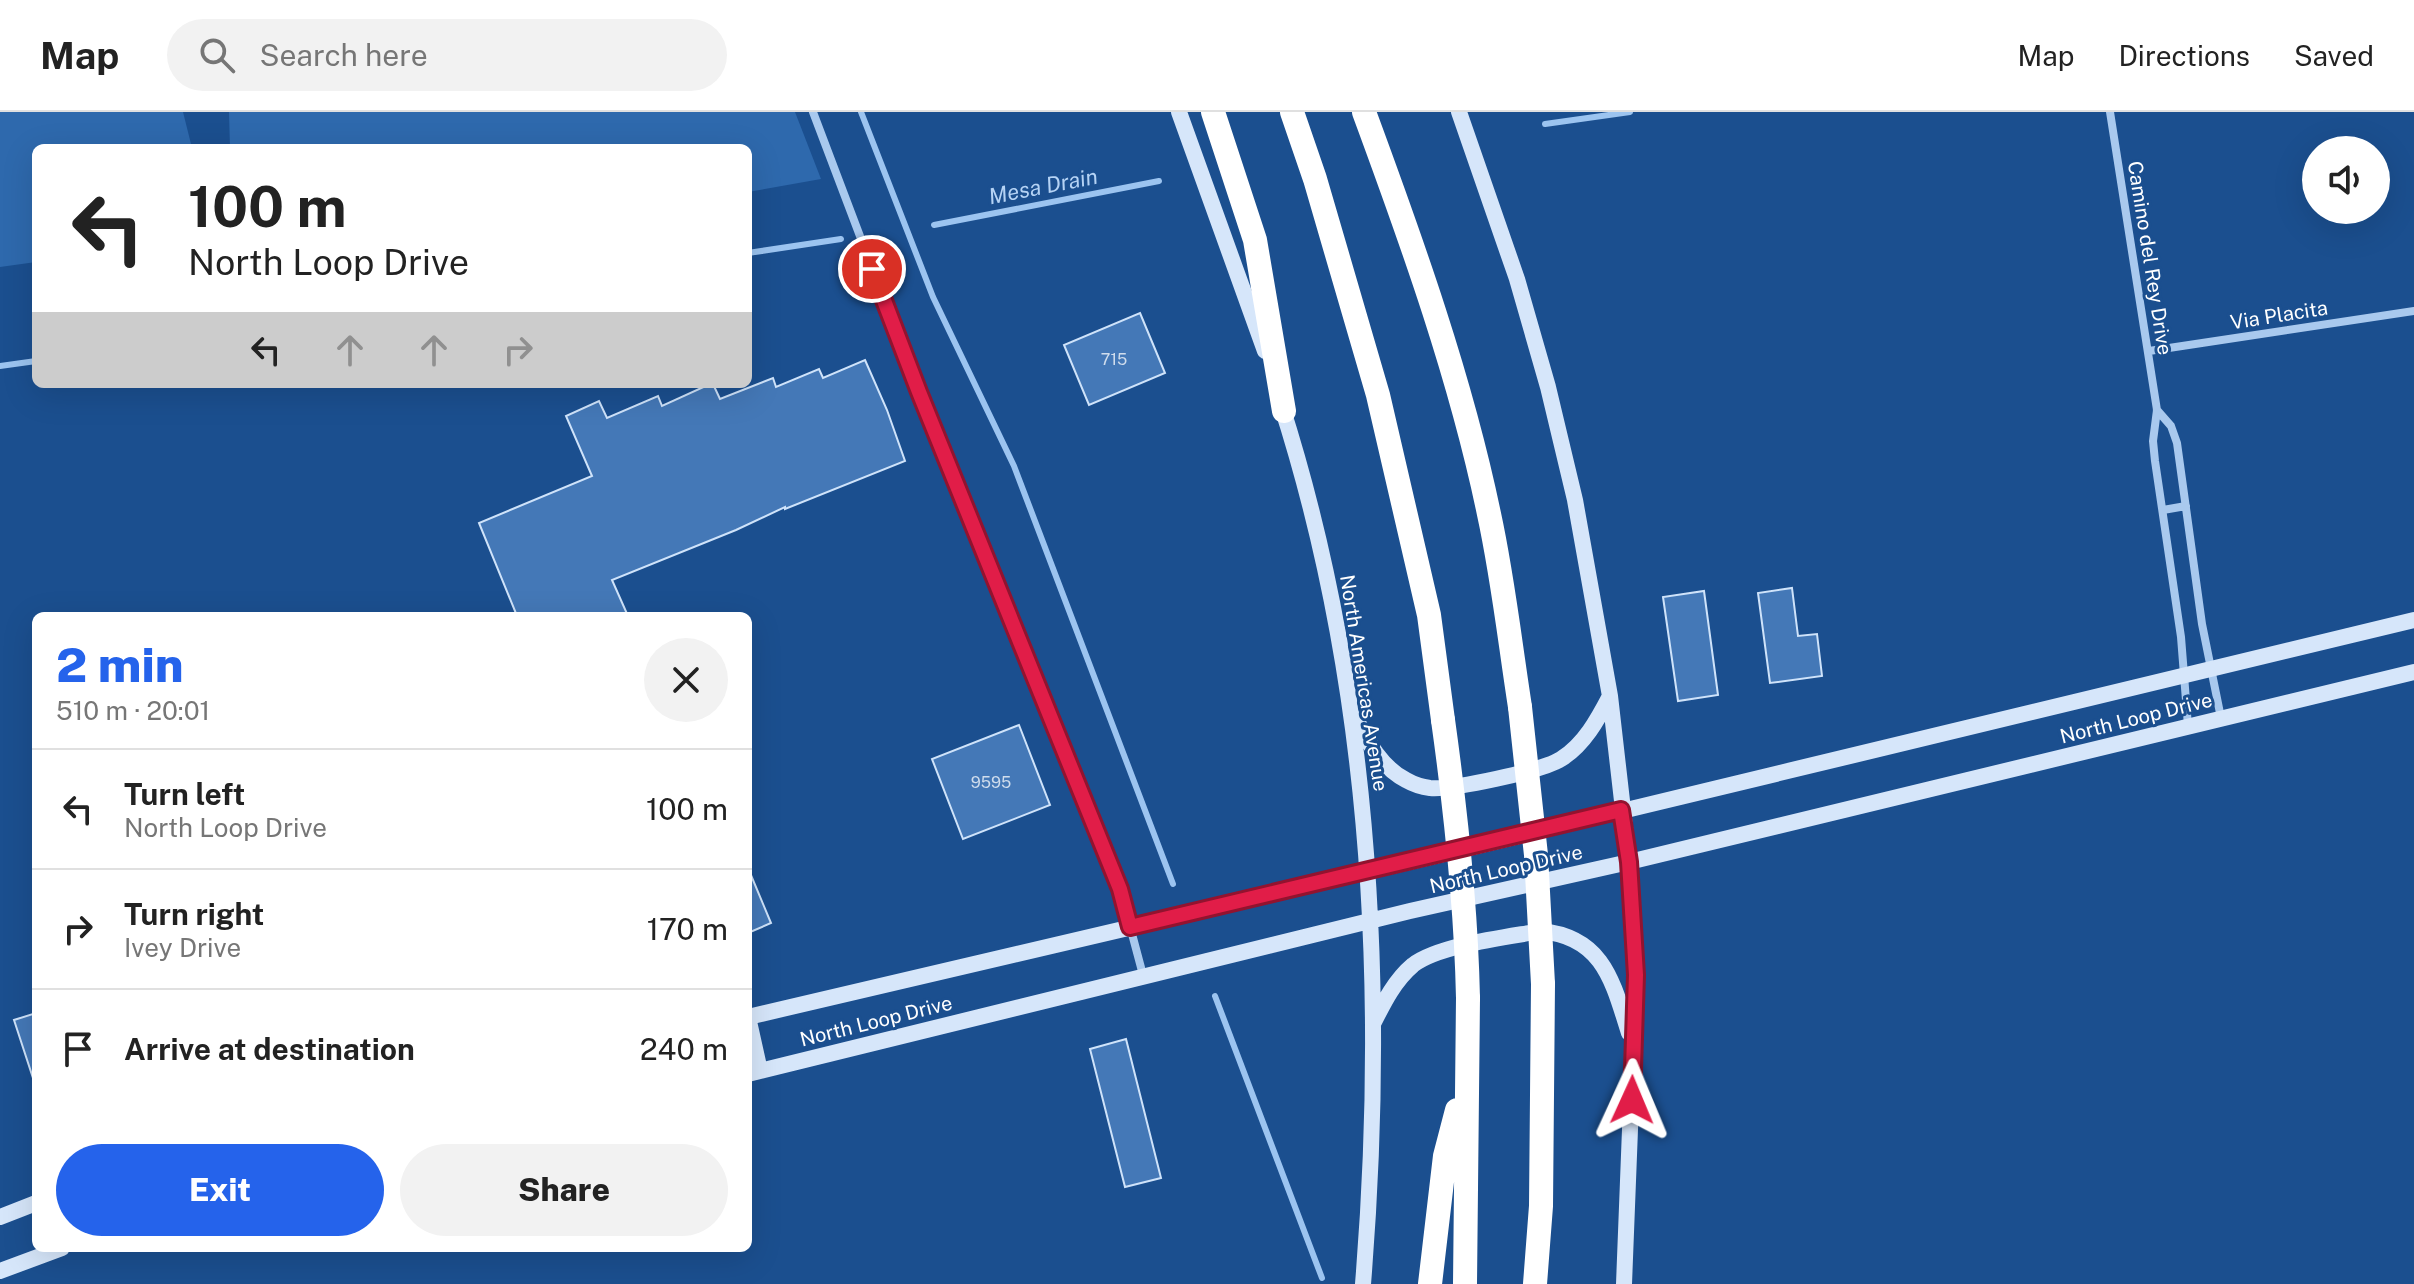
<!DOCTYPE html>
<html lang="en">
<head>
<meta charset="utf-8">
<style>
	:root { --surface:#fff; --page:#f2f2f2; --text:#222; --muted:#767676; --line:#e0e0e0; --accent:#2563eb }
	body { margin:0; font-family:"Public Sans",sans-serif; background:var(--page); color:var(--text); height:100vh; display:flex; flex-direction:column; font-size:30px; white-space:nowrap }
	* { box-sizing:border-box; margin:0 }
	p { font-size:26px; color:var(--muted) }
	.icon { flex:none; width:44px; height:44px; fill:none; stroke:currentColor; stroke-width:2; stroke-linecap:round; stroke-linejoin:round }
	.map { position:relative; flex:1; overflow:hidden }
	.panel { position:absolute; left:32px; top:500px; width:720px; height:640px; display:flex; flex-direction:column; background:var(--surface); border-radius:12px; box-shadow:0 8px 32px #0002 }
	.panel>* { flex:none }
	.hud { position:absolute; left:32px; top:32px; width:720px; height:244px; border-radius:12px; box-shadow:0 8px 32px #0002; background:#fff; color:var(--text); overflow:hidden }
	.tools { position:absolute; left:2302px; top:24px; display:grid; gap:16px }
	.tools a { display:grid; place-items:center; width:88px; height:88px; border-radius:50%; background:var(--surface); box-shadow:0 8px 32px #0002; font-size:40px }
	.pin { position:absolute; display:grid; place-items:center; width:68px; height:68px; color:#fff; margin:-34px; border:4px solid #fff; border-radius:50%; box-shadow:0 2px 8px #0007 }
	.me { position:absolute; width:88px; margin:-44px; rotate:1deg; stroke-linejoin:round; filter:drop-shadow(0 0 6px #0008) }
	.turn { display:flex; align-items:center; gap:28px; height:168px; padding:0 24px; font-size:36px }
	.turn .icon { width:104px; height:104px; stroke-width:2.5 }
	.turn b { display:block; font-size:56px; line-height:68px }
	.lanes { display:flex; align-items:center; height:76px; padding:0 24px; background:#0003; justify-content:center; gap:40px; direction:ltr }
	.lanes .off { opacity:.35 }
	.round { display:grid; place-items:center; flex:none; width:84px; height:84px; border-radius:42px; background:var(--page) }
	.summary { display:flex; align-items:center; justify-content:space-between; height:136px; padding:0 24px }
	h1 { font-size:48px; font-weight:800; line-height:60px; color:var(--accent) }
	.button { display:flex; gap:16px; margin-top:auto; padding:16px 24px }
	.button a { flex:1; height:92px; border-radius:48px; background:var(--accent); color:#fff; font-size:32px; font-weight:800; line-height:92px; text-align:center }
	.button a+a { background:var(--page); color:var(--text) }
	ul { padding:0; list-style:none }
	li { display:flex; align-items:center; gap:24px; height:120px; padding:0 24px; border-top:2px solid var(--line) }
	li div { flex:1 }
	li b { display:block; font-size:30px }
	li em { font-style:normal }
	header { display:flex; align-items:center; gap:48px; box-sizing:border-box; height:112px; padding:0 40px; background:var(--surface); border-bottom:2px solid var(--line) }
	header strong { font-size:38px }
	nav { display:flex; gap:44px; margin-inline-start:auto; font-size:28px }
	.search { width:560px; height:72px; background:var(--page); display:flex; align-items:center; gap:20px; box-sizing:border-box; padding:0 28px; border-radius:44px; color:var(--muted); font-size:30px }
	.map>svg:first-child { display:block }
	.green { fill:#2e69ad }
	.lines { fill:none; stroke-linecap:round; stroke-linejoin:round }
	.stream { stroke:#9cc4f0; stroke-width:6 }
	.building { fill:#4478b7; stroke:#cfe3fa; stroke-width:2 }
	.street { stroke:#a9c9ee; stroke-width:8 }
	.secondary { stroke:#d6e6fa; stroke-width:16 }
	.highway { stroke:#fff; stroke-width:24 }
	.highway-bridge { stroke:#fff; stroke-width:24 }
	.route-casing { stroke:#92132f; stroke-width:20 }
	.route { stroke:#e11d48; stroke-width:14 }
	.labels { text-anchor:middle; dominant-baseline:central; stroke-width:6; stroke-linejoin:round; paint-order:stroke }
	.number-label { font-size:16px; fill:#d0dded }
	.street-label { font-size:20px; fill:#fff; stroke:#1b4f8f }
	.water-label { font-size:22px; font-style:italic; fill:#b5d3f5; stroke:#1b4f8f }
</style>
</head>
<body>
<header>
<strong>Map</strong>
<div class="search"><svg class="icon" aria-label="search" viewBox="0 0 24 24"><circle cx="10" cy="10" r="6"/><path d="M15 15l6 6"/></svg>Search here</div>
<nav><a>Map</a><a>Directions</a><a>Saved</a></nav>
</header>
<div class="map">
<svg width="2414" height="1172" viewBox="0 0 2414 1172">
	<rect width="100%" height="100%" fill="#1b4f8f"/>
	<path class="green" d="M0 0H183L192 36H36V150L0 155Z
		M229 0H795L821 67 748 80V36H230Z"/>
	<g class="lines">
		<path class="stream" d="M861 0 933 185 1014 354 1173 772
			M1545 12 1630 0
			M934 113 1159 69
			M748 141 841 127
			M0 254 36 249
			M1215 884 1322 1166"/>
	</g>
	<path class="building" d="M1140 201 1165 261 1089 293 1064 233Z
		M865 248 887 298 905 349 785 397V395L736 418 612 468 628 504H517L479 411 592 364 566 304 599 289 607 306 658 284 662 294 710 272H713L720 287 773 266 776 275 819 257 823 266Z
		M1792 476 1798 524 1817 522 1822 564 1770 571 1758 481Z
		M1704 479 1718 583 1678 589 1663 485Z
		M1019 613 1050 693 963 727 932 647Z
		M748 756 771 811 748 821Z
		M36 901V966H33L14 908Z
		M1126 927 1161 1066 1125 1075 1090 937Z"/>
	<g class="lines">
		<path class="street" d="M813 0 919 280 1120 777 1143 863
			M2110 0 2157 298 2153 329 2155 349 2181 525 2188 614
			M2149 239 2414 199
			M2157 298 2171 314 2177 331 2202 512 2221 606
			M2163 398 2186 394"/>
		<path class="secondary" d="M1179 0 1265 239
			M1459 0 1517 167 1548 275 1575 388 1610 584 1629 750 1636 863 1624 1172
			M1281 292C1372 576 1387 877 1363 1172
			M1356 607C1368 630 1382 656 1406 668 1413 672 1422 675 1430 676 1452 678 1542 659 1561 647 1584 633 1598 607 1610 584
			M748 905 1452 740 2414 508
			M748 905 760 959
			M1374 910C1384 890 1395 868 1413 853 1439 833 1508 825 1541 819 1604 825 1613 871 1629 921
			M748 962 1410 799 1629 750 2414 560
			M0 1105 36 1091
			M0 1159 62 1136"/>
		<path class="highway" d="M1213 0 1255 128 1284 299
			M1292 0 1315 67 1378 283 1429 503 1443 608
			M1364 0C1412 130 1461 267 1489 402 1503 466 1510 531 1520 595
			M1430 1172 1445 1044 1457 998
			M1465 1172 1468 886
			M1535 1172 1541 1094 1543 872"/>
		<path class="highway-bridge" d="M1520 595 1536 743 1543 872
			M1443 608C1456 701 1466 792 1468 886"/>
	</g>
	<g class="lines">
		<g class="route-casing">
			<path id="route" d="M872 157 919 280 1120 777 1130 815 1621 698 1629 750 1636 863 1632 988"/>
		</g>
		<use href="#route" class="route"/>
	</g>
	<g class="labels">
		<g class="number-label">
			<text x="1114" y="247">715</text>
			<text x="991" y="670">9595</text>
		</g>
		<g class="street-label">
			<text transform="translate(2150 146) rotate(81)">Camino del Rey Drive</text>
			<text transform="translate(2279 203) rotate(-9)">Via Placita</text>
			<text transform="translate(1364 571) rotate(81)">North Americas Avenue</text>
			<text transform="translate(2136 606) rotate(-14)">North Loop Drive</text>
			<text transform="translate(1506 757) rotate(-13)">North Loop Drive</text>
			<text transform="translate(876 909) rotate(-14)">North Loop Drive</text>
		</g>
		<g class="water-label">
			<text transform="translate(1043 74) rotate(-11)">Mesa Drain</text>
		</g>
	</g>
</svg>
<div class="tools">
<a><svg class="icon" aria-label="sound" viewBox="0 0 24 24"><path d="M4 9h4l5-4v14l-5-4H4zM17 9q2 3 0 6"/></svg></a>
</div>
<div class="pin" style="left:872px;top:157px;background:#d93025"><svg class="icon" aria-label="arrive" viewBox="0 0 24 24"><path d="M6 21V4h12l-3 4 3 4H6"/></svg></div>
<svg class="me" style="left:1632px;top:988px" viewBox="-20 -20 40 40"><path d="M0-17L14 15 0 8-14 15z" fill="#e11d48" stroke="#fff" stroke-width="4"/></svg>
<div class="hud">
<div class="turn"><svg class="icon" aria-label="left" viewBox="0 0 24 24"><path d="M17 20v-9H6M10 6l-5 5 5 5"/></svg><div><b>100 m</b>North Loop Drive</div></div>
<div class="lanes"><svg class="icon" aria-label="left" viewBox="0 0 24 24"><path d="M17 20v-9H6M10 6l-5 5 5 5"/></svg><svg class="icon off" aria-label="ahead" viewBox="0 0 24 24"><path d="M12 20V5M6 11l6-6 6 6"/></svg><svg class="icon off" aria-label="ahead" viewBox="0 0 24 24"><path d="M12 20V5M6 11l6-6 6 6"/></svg><svg class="icon off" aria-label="right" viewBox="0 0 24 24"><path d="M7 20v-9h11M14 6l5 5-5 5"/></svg></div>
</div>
<section class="panel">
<div class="summary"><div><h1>2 min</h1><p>510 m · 20:01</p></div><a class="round"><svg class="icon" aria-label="close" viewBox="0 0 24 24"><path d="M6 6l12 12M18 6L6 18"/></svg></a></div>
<ul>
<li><svg class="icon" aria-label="left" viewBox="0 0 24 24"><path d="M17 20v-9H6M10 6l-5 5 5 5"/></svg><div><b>Turn left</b><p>North Loop Drive</p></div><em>100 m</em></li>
<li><svg class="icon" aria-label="right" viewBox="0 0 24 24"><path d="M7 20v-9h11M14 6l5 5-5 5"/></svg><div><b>Turn right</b><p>Ivey Drive</p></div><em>170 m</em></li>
<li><svg class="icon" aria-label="arrive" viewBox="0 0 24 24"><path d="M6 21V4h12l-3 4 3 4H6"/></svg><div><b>Arrive at destination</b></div><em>240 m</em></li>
</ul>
<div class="button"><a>Exit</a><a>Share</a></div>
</section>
</div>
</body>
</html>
